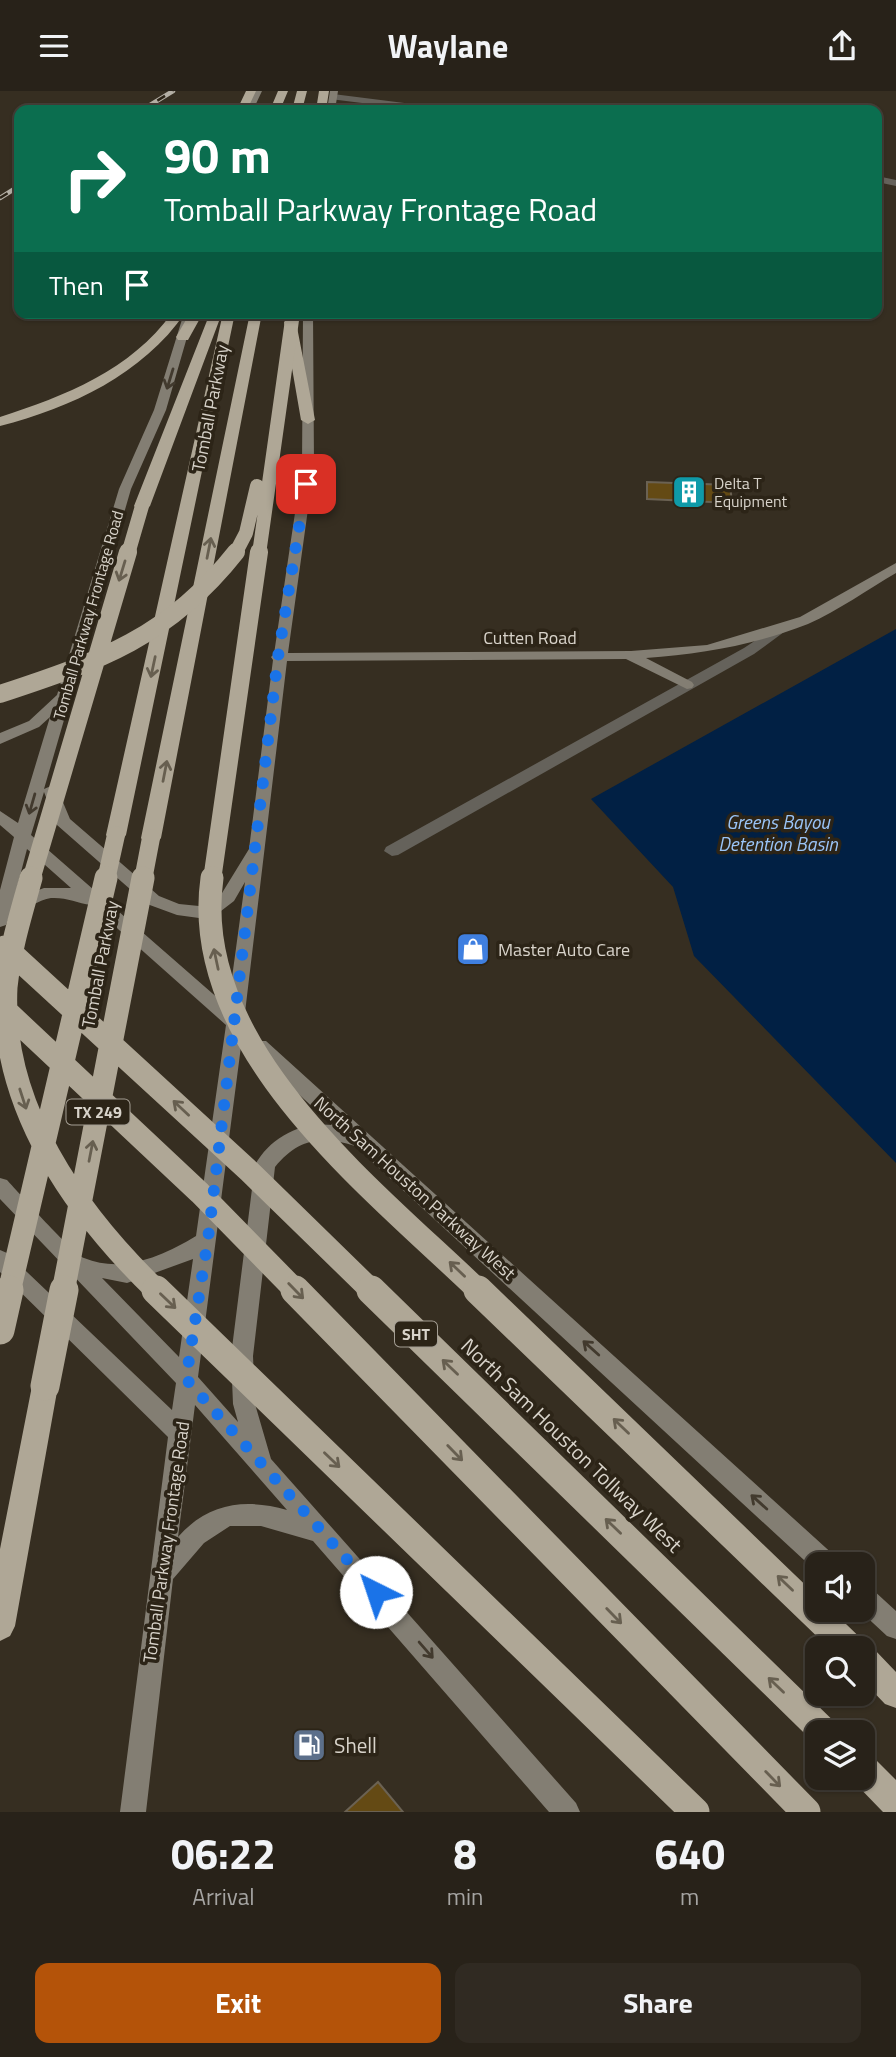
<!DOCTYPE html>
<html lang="en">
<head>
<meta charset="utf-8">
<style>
	:root { --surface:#282219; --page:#302a22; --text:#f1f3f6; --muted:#a5a4a2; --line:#443f38; --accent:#b45309 }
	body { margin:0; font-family:"Titillium Web",sans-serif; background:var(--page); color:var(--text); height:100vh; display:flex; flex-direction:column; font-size:26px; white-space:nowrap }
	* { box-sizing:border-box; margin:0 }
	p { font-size:23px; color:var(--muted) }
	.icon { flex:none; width:38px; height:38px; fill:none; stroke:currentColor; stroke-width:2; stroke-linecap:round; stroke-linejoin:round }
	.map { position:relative; height:1721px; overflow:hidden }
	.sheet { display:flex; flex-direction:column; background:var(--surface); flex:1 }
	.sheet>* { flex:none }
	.banner { position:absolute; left:14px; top:14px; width:868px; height:214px; border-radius:14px; box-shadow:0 2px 5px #0004,0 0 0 2px var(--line); background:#0b6e4f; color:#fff; overflow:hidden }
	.buttons { position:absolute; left:805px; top:1461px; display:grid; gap:14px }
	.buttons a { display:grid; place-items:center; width:70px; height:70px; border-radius:14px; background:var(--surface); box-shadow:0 2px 5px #0004,0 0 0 2px var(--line); font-size:35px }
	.pin { position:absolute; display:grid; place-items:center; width:60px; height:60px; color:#fff; margin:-30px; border-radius:14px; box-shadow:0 4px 10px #0006 }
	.me { position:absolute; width:77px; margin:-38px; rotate:319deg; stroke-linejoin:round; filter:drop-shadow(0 0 5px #0008) }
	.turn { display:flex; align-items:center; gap:24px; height:147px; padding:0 35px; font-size:32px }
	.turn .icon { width:91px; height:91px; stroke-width:2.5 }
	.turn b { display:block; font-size:49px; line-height:60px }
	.then { display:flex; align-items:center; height:66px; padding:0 35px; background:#0003; gap:14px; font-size:26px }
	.eta { display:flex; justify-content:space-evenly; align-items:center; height:119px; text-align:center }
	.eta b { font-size:42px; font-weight:700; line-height:49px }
	.cta { display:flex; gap:14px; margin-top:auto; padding:14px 35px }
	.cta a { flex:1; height:80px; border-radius:14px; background:var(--accent); color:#fff; font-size:28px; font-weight:700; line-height:80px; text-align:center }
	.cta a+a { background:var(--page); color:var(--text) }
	header { display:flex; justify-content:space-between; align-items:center; height:91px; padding:0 35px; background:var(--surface); font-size:32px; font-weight:700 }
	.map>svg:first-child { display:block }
	.water { fill:#012044 }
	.building { fill:#644a14; stroke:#6b6253; stroke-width:2 }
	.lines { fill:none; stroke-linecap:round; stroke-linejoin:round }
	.street { fill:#65625b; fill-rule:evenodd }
	.secondary { fill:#837e73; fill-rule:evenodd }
	.highway { fill:#afa796; fill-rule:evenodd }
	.rail-casing { stroke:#b4afa5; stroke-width:4.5 }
	.rail { stroke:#2c2417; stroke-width:2.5; stroke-dasharray:9; stroke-linecap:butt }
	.highway-bridge-far3 { stroke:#afa796; stroke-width:14 }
	.highway-bridge-far2 { stroke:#afa796; stroke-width:18 }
	.highway-bridge-far1 { stroke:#afa796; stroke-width:23 }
	.highway-bridge { stroke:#afa796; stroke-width:29 }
	.oneway { stroke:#423a2e }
	.oneway2 { stroke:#675f50 }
	.route { stroke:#1a73e8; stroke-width:12; stroke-dasharray:0 21.6 }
	.labels { text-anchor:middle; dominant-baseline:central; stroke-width:7; stroke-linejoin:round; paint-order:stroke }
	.far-poi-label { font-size:16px; fill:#d8d3ca; stroke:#2c2417; text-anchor:start }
	.far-street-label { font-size:16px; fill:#d8d3ca; stroke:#2c2417 }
	.shield { fill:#2c2417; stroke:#a49e94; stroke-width:2 }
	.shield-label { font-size:16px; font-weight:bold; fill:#d8d3ca }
	.street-label { font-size:18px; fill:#d8d3ca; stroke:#2c2417 }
	.poi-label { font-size:18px; fill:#d8d3ca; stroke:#2c2417; text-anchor:start }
	.water-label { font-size:19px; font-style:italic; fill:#9ac4f7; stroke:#2c2417 }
	.near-street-label { font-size:21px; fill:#d8d3ca; stroke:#2c2417 }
	.near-poi-label { font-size:21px; fill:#d8d3ca; stroke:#2c2417; text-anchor:start }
</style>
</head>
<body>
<header><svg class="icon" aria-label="menu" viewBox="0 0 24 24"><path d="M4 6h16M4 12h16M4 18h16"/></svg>Waylane<svg class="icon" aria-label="share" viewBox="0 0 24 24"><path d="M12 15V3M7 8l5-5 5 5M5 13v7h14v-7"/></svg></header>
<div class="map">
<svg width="896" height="1721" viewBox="0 0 896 1721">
	<rect width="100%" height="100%" fill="#362e21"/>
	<path class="water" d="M896 538V1072L694 865 673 796 591 708Z"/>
	<path class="building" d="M647 391 730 394 732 412 647 408Z
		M378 1691 403 1721H345Z"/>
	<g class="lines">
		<path class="street" d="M333 3 436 16 440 19H418L330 8Z
			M877 85 896 89V95L877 91Z
			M779 534 786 538 784 541 754 563 398 764 392 765 384 760 386 756 744 557Z"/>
		<path class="secondary" d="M254 0H262L253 19H245Z
			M330 0H338L335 19H327Z
			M184 222H194L166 319 131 398 44 698 51 695 57 697 70 728 159 805 179 813 199 815 209 812 222 802 249 758 273 569 271 566 274 563 302 375 303 222H313L314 375 288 562 631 560 707 554 800 526 896 472V482C868 498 838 520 808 533 755 554 702 563 646 567L692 591 694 594 692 597 687 598 626 568 287 570 244 930 247 935 243 940 198 1286 238 1331 233 1313 231 1265 255 1074C270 1046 302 1030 332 1034L252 960 250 955 252 950H266L836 1466 839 1474H817V1481L355 1055C321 1044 298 1048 275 1076L253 1265 255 1313 271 1368 576 1712 580 1721H549L313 1450 261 1435H230L204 1452 173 1488 146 1721H120L168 1346 0 1181V1159L7 1162 172 1319 176 1292 0 1108V1087L7 1089C20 1103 72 1162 84 1167 123 1183 163 1165 196 1145L226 934 91 814C77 812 66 806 51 807 37 809 25 821 12 818L6 834 0 836V799L14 746 0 734V720L18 732 50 626 39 636 0 653V642L29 630 57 604 119 398 154 319ZM44 701 57 734 147 813 177 824 199 827 221 820 234 810 245 791 228 916 31 744ZM27 758 71 797H44L14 808ZM193 1168 179 1266 102 1187 127 1192ZM195 1314 287 1419C245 1407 208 1412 178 1446Z
			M863 1494 872 1498 896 1520V1548L887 1545 859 1519H863Z"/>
		<path class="highway" d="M246 0H256L247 19H237Z
			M278 0H288L280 19H270Z
			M297 0H307L302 19H292Z
			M319 0H329L326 19H316Z
			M172 222H185C143 283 71 317 0 335V326C65 305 131 279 172 222Z
			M190 222H203L188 249H178L176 246Z
			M210 222H222L150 415 147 418H137L134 415Z
			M223 222H235L126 744 123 748H109L106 744Z
			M250 222H262L161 747 158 751H144L141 747Z
			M290 227 296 231 315 329 308 333 301 329 284 231Z
			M45 1283 54 1287 58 1295 15 1535 10 1545 0 1550V1458L32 1295 36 1287Z
			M863 1554 874 1558 896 1581V1617L885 1613 863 1590V1558H855Z
			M863 1662 874 1667 896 1689V1721H883L852 1689 851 1687H863Z"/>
		<g class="rail-casing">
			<path id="rail" d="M142 19 173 0
				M0 107 19 95"/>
		</g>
		<use href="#rail" class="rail"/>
		<path class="highway-bridge-far3" d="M128 463 142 415
			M235 463 246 442 257 395
			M259 463 293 222"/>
		<path class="highway-bridge-far2" d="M0 603C100 570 169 546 236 461
			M31 789 128 461
			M106 789 116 744
			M143 789 151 747
			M212 789 259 461"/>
		<path class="highway-bridge-far1" d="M31 787C21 823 10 858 6 896 0 1016 76 1122 158 1201
			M212 787C188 956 371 1096 480 1201
			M5 856 249 1080 373 1201
			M2 916 200 1102 297 1201
			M9 1201 106 787
			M63 1201 143 787"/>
		<path class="highway-bridge" d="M156 1199 695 1721
			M295 1199 806 1721
			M371 1199 825 1642
			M478 1199 851 1558
			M0 1239 9 1199
			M45 1295 64 1199"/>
	</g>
	<defs><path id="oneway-shaft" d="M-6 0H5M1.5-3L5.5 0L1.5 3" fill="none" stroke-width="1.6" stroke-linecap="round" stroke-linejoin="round" transform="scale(1.75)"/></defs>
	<g class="oneway">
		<use href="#oneway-shaft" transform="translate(170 288) rotate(107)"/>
		<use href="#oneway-shaft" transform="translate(32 713) rotate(106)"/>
		<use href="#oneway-shaft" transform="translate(591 1257) rotate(-138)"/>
		<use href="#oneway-shaft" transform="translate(759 1411) rotate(-138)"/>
		<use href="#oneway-shaft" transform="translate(426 1559) rotate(49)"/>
	</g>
	<g class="oneway2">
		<use href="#oneway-shaft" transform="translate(209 457) rotate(-79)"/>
		<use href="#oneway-shaft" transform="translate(122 480) rotate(107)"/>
		<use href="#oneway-shaft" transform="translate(153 576) rotate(102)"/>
		<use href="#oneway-shaft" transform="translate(165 680) rotate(-79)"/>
		<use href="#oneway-shaft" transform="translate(216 868) rotate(-102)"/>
		<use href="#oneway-shaft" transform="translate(23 1008) rotate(72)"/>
		<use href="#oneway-shaft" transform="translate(181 1017) rotate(-137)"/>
		<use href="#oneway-shaft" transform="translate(91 1060) rotate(-79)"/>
		<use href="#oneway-shaft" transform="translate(457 1178) rotate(-136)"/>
		<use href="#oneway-shaft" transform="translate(296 1200) rotate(46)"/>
		<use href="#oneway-shaft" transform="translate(168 1210) rotate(44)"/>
		<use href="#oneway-shaft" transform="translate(450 1276) rotate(-136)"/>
		<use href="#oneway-shaft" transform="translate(621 1335) rotate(-136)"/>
		<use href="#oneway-shaft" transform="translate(455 1362) rotate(46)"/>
		<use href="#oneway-shaft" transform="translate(332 1369) rotate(44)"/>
		<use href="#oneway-shaft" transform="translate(613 1435) rotate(-136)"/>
		<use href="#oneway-shaft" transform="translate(785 1492) rotate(-136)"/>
		<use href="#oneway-shaft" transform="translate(614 1525) rotate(46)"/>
		<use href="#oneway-shaft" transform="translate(776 1594) rotate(-136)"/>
		<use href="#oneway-shaft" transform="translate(773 1688) rotate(46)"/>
	</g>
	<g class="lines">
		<path class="route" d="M306 393 278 566 208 1148 186 1288 376 1501"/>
	</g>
	<defs>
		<g id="building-square" transform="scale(1.75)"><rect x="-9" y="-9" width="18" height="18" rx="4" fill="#0f9aa8" stroke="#2c2417"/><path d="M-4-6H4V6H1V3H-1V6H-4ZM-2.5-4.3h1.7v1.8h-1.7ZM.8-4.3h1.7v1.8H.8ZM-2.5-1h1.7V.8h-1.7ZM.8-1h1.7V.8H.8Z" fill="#fff"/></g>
		<g id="shop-square" transform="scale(1.75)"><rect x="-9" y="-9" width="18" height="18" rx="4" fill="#3f7fe0" stroke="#2c2417"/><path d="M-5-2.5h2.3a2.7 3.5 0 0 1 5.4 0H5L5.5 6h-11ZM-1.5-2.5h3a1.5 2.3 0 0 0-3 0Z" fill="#fff"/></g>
		<g id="fuel-square" transform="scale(1.75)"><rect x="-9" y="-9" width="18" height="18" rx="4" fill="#5c6f8a" stroke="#2c2417"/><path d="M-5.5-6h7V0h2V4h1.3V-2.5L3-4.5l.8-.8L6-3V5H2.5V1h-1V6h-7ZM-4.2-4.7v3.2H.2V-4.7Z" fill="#fff"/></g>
	</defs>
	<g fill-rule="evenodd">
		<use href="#building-square" x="689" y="401"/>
		<use href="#shop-square" x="473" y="858"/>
		<use href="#fuel-square" x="309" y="1654"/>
	</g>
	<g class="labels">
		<g class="far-poi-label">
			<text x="714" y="392">Delta T<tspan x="714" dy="18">Equipment</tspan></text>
		</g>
		<g class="far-street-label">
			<text transform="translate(88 524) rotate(-74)">Tomball Parkway Frontage Road</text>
		</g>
		<g class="shield">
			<rect x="66.5" y="1008.5" width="63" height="25" rx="5"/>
			<rect x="395" y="1230.5" width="42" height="25" rx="5"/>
		</g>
		<g class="shield-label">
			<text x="98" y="1021">TX 249</text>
			<text x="416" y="1243">SHT</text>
		</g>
		<g class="street-label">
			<text transform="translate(210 317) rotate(-79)">Tomball Parkway</text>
			<text x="530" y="546">Cutten Road</text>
			<text transform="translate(100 873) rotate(-79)">Tomball Parkway</text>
			<text transform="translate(415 1097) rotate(42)">North Sam Houston Parkway West</text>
			<text transform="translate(166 1451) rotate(-82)">Tomball Parkway Frontage Road</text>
		</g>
		<g class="poi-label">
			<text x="498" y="858">Master Auto Care</text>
		</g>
		<g class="water-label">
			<text x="778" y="730">Greens Bayou<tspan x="778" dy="22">Detention Basin</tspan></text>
		</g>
		<g class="near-street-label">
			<text transform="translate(572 1354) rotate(44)">North Sam Houston Tollway West</text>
		</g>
		<g class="near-poi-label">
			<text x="334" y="1654">Shell</text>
		</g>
	</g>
</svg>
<div class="buttons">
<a><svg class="icon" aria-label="sound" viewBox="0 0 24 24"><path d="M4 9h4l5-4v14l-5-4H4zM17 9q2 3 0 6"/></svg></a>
<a><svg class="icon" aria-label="search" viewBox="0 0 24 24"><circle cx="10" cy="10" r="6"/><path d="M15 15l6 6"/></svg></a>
<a><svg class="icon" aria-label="layers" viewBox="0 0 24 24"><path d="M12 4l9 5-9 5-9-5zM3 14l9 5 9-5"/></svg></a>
</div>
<div class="pin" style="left:306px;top:393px;background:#d93025"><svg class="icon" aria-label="arrive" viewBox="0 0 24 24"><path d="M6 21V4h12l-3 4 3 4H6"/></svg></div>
<svg class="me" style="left:376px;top:1501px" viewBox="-20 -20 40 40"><circle r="19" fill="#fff"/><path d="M0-13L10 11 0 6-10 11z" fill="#1a73e8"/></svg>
<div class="banner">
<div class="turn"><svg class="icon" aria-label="right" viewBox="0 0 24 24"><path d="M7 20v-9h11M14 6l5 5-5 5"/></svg><div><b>90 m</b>Tomball Parkway Frontage Road</div></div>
<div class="then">Then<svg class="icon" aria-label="arrive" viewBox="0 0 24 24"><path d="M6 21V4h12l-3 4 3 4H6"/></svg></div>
</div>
</div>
<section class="sheet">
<div class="eta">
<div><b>06:22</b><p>Arrival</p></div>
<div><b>8</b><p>min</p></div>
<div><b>640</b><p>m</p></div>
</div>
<div class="cta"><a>Exit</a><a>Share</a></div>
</section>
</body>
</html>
